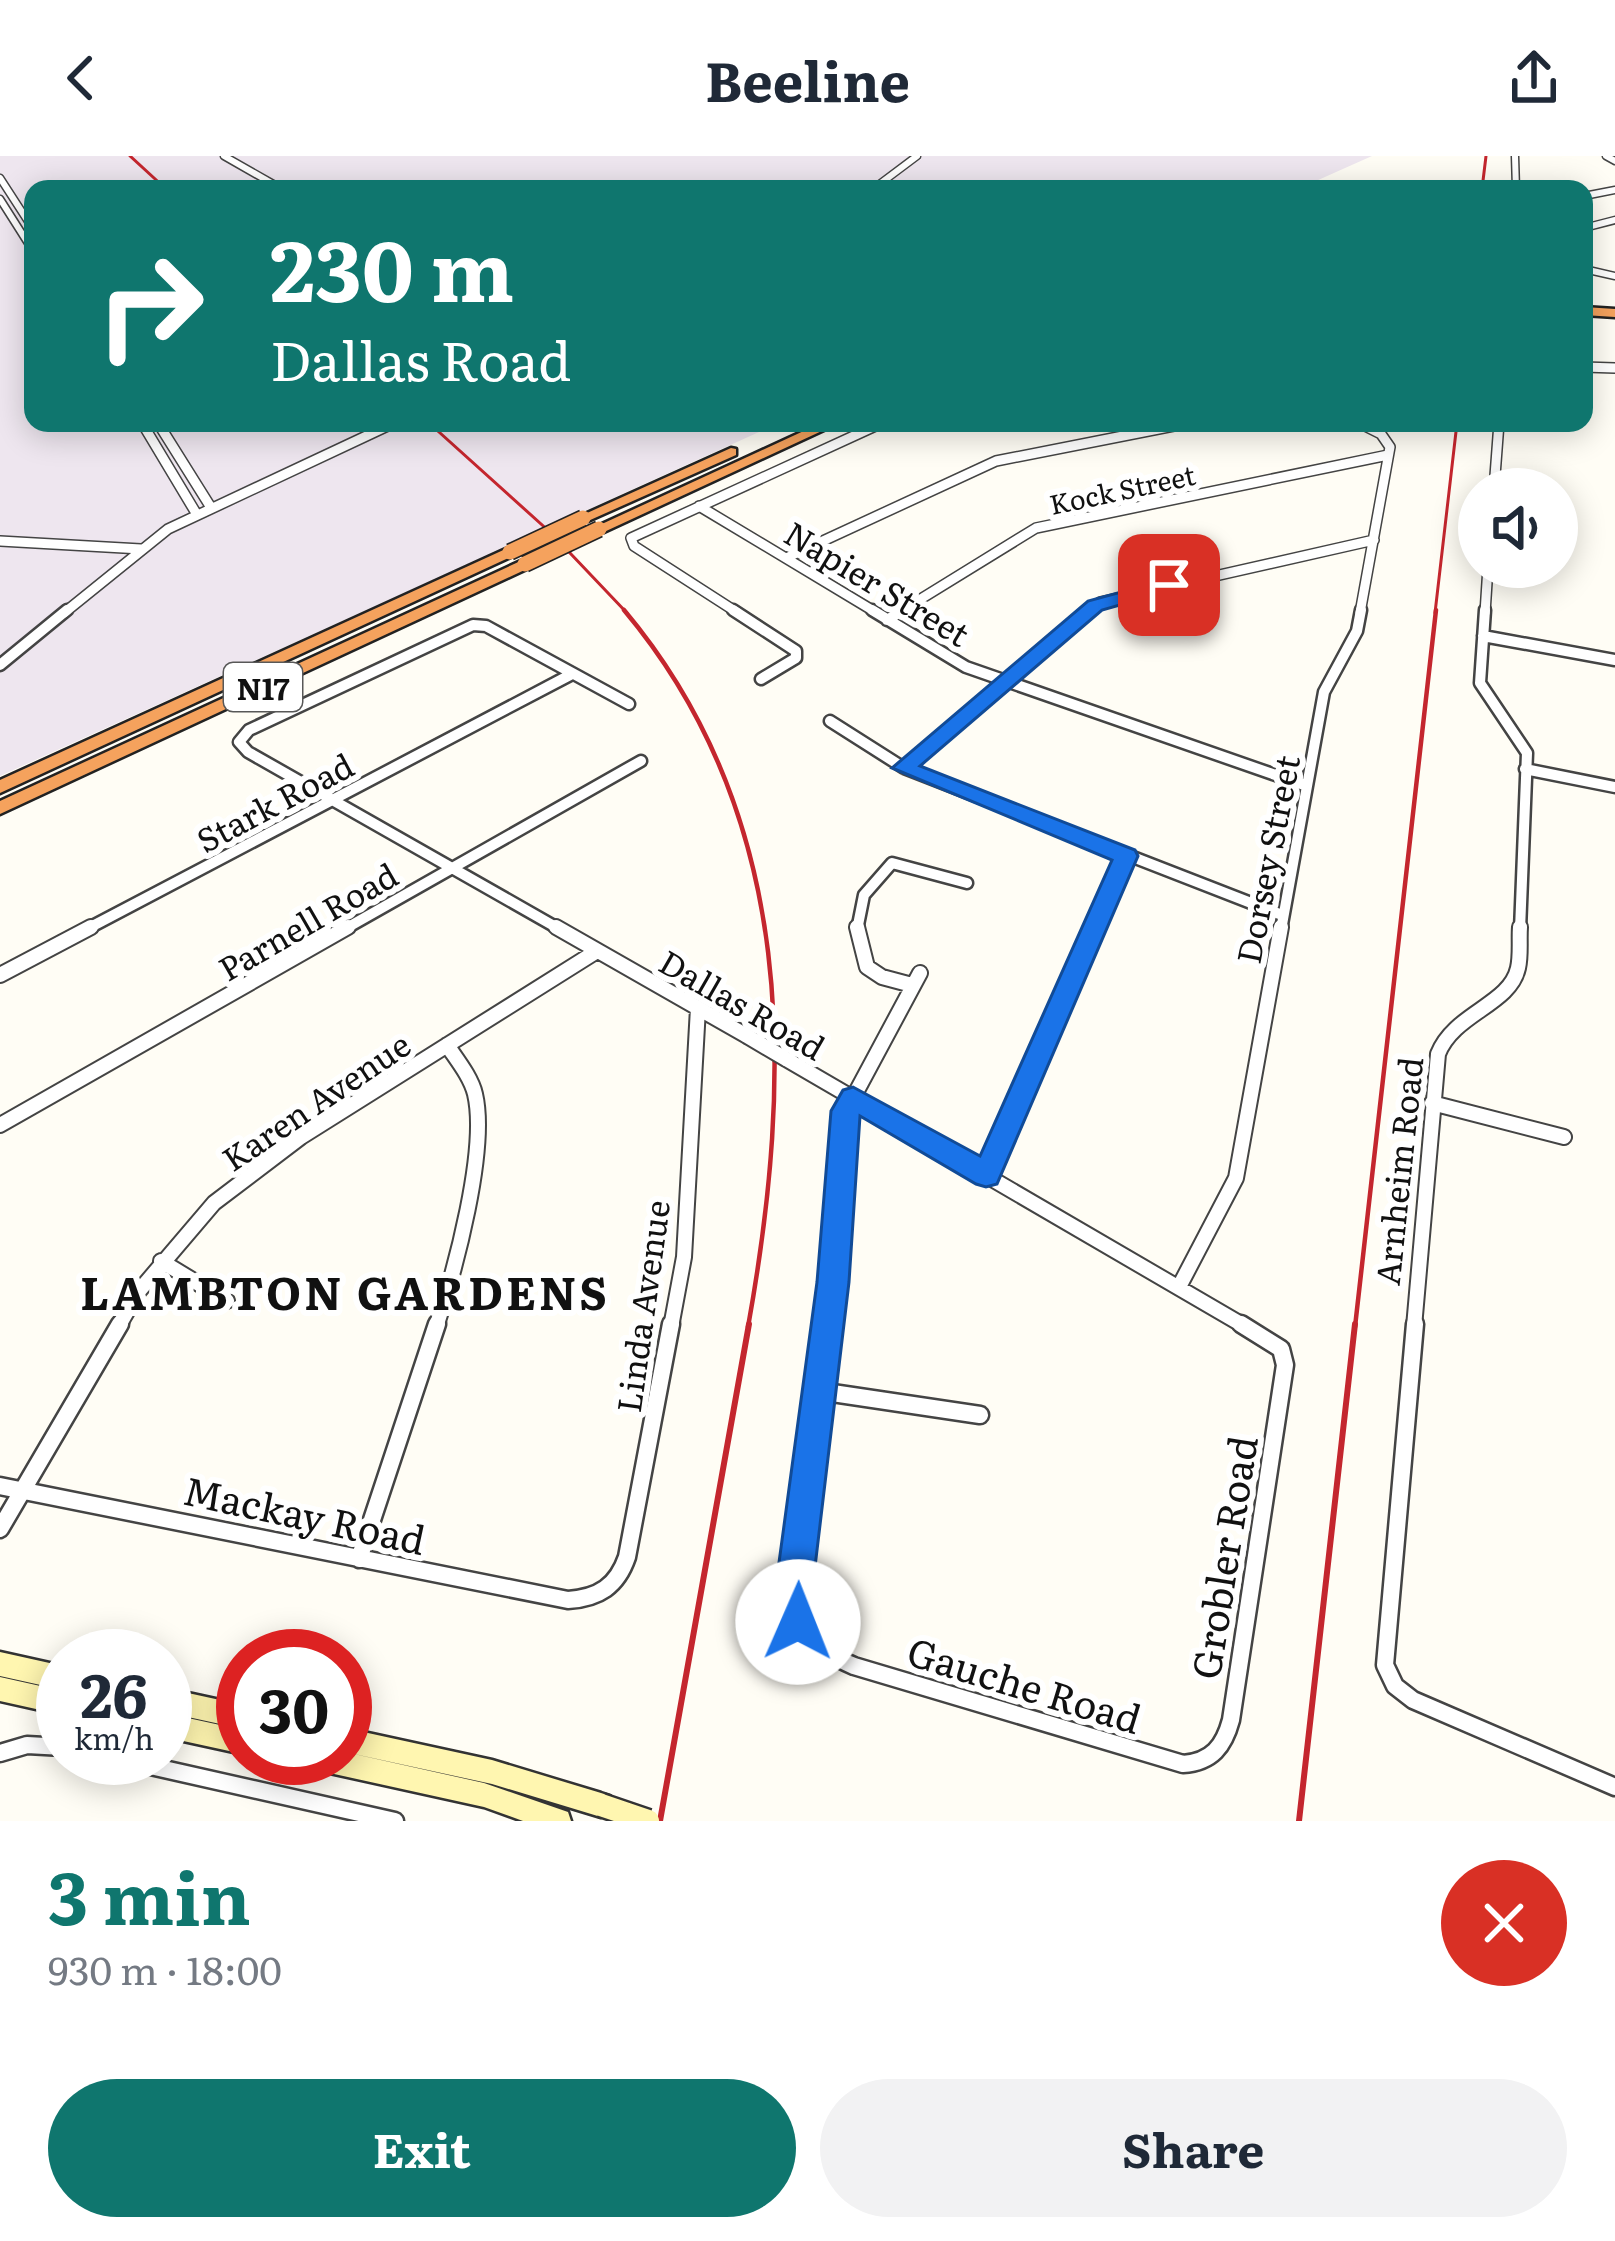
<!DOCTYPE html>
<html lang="en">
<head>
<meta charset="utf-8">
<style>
	:root { --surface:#fff; --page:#f2f2f3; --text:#1f2937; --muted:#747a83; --accent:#0f766e }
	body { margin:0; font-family:Literata,serif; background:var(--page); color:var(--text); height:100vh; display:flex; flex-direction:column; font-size:45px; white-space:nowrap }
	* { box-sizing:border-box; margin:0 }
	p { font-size:39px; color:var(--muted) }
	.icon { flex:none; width:66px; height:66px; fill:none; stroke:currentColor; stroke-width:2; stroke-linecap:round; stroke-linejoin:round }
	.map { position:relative; height:1665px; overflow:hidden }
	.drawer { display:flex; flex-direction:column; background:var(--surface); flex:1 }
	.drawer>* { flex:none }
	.hud { position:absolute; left:24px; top:24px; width:1569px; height:252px; border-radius:24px; box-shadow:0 6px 30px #0003; background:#0f766e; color:#fff; overflow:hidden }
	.fabs { position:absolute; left:1458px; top:312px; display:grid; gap:24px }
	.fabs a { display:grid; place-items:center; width:120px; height:120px; border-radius:50%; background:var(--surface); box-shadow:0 6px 30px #0003; font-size:60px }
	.speed { position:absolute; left:36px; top:1473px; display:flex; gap:24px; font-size:60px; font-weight:700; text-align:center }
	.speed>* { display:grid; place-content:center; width:156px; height:156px; border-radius:50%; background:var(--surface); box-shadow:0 6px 30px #0003; line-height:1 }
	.speed small { font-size:30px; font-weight:400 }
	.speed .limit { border:18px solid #d22; background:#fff; color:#111 }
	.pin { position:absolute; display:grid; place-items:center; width:102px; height:102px; color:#fff; margin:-51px; border-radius:24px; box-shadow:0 6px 18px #0006 }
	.me { position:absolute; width:132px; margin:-66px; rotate:1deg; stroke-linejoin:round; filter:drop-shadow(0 0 9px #0008) }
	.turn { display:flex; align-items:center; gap:42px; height:252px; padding:0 48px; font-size:54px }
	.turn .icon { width:156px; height:156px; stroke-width:2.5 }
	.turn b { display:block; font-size:84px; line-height:102px }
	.round { display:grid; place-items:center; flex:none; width:126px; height:126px; border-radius:63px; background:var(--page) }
	.overview { display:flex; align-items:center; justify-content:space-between; height:204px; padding:0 48px }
	h1 { font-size:72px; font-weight:700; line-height:90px; color:var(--accent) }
	.action { display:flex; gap:24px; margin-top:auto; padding:24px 48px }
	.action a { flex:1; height:138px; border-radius:72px; background:var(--accent); color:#fff; font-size:48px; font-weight:700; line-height:138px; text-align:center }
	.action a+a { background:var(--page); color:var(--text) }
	header { display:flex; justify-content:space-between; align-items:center; height:156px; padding:0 48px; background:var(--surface); font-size:54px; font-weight:700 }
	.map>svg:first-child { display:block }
	.industrial { fill:#eee6ef }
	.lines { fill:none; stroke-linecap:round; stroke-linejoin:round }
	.minor-far4-casing { stroke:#444; stroke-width:9 }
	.minor-far3-casing { stroke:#444; stroke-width:12 }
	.minor-far2-casing { stroke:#444; stroke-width:15 }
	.minor-far1-casing { stroke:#444; stroke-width:18 }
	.minor-casing { stroke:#444; stroke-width:21 }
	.secondary-casing { stroke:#333; stroke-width:5 }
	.motorway-casing { stroke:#222; stroke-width:5 }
	.minor-far4 { stroke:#fff; stroke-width:6 }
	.minor-far3 { stroke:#fff; stroke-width:9 }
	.minor-far2 { stroke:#fff; stroke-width:10 }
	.minor-far1 { stroke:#fff; stroke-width:14 }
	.minor { stroke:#fff; stroke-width:16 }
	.secondary { fill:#fff6b0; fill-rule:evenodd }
	.motorway { fill:#f5a25d; fill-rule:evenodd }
	.rail-far2 { stroke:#c4262e; stroke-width:3 }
	.rail-far1 { stroke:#c4262e; stroke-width:4.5 }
	.rail { stroke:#c4262e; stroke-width:6 }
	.minor-bridge-casing { stroke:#444; stroke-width:18; stroke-linecap:butt }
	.secondary-bridge-casing { stroke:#333; stroke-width:27; stroke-linecap:butt }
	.motorway-bridge-casing { stroke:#222; stroke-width:18; stroke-linecap:butt }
	.minor-bridge { stroke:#fff; stroke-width:14 }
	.secondary-bridge { stroke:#fff6b0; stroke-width:22 }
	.motorway-bridge { stroke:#f5a25d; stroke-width:15 }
	.route { fill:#1a73e8; stroke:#114b97; stroke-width:3 }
	.labels { text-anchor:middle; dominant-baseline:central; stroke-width:12; stroke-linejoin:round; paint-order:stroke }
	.far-street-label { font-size:27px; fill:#111; stroke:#fff }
	.shield { fill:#fff; stroke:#585858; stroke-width:3 }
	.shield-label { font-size:30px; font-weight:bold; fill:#111 }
	.street-label { font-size:33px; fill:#111; stroke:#fff }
	.near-street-label { font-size:39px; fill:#111; stroke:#fff }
	.district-label { font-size:45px; font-weight:bold; letter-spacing:3px; fill:#111; stroke:#fff }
</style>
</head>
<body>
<header><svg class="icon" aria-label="back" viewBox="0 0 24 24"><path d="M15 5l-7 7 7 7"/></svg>Beeline<svg class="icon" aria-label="share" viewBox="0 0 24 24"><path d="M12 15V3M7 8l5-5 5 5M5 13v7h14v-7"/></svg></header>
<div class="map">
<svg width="1615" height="1665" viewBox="0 0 1615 1665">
	<rect width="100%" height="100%" fill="#fffdf5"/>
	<path class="industrial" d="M0 0H1372L1298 33H33V267H779L0 620Z"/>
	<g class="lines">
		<g class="minor-far4-casing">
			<path id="minor-far4" d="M224 0 282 33
				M1515 0 1516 33
				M1606 0 1615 5
				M0 22 33 73
				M873 33 917 0
				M1584 40 1615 34
				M0 43 33 95
				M1584 72 1615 64
				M1584 113 1615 120"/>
		</g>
		<g class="minor-far3-casing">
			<path id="minor-far3" d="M1584 211 1615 212
				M142 267 196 357
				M158 267 210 350
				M1359 267 1381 278 1390 291 1360 457
				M1494 333 1499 267
				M699 350 877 457
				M0 385 141 393
				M786 402 996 305 1189 267
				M64 457 168 373 394 267
				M738 457 634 390 631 382 882 267
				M898 457 1036 372 1388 299
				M1087 457 1100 446 1374 384
				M1485 457 1488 411"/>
		</g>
		<g class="minor-far2-casing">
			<path id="minor-far2" d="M733 454 796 495V502L761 523
				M872 454 966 511 1307 630
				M1485 454 1480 527 1527 597 1520 774
				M887 464 903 454
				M1483 480 1615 504
				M0 509 67 454
				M830 565 904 612 1282 759
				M904 612 1090 454
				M1525 613 1615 631
				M85 774 572 518
				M343 774 641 605
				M561 774 248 596 239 586 249 574 473 469 486 470 629 548
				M857 774 864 739 892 707 967 727
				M1094 774 1126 700
				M1281 774 1324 536 1357 475 1361 454"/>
		</g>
		<g class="minor-far1-casing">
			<path id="minor-far1" d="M556 771 747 880
				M857 771 867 811 882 821 912 829
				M0 819 91 771
				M786 903 853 942
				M853 942 1246 1171
				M853 942 920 817
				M1432 947 1564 981
				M0 969 348 771
				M987 1019 1095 771
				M161 1105 227 1145
				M1180 1129 1236 1022 1281 771
				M118 1171 139 1135 214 1047 301 981 597 795
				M436 1171C455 1115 488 993 475 938 471 921 457 904 447 889
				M671 1171 684 1101 698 852
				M827 1171 845 955 853 942
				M1414 1171 1438 898C1454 857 1510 849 1518 812 1521 799 1519 784 1520 771"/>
		</g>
		<g class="minor-casing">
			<path id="minor" d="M828 1168 794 1436C798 1476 818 1495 854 1510L1183 1608C1212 1606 1224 1590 1231 1564L1285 1209 1281 1193 1241 1168
				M1415 1168 1385 1509 1395 1530 1413 1544 1615 1631
				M819 1235 980 1259
				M0 1330 568 1444C599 1442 617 1430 627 1401L671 1168
				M0 1373 120 1168
				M359 1403 437 1168
				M0 1597 27 1589 63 1591
				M115 1602 395 1665"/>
		</g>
		<g class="secondary-casing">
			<path id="secondary" d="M0 1496 63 1510V1534L0 1520Z
				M0 1521 63 1535V1559L0 1545Z
				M165 1532 243 1549V1573L165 1556Z
				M165 1557 243 1574V1598L165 1581Z
				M345 1572 492 1604 601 1637 610 1640 613 1649 610 1658 601 1661 492 1628 345 1596Z
				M345 1596 484 1627 568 1656 571 1665H523L484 1651 316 1614 307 1611 304 1602H345Z"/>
		</g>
		<g class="motorway-casing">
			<path id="motorway" d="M1584 151 1615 153V161L1584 159Z
				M821 267H839L604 376 591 373Z
				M731 292 736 293V299L588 365 576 362Z
				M510 391 518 396 515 399 0 637V624Z
				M525 403 531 405V411L0 658V645Z"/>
		</g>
		<use href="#minor-far4" class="minor-far4"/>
		<use href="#minor-far3" class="minor-far3"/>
		<use href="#minor-far2" class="minor-far2"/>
		<use href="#minor-far1" class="minor-far1"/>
		<use href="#minor" class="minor"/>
		<use href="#secondary" class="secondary"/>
		<use href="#motorway" class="motorway"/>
		<path class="rail-far2" d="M130 0 166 33
			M1482 33 1486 0
			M429 267 551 377 627 457
			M1435 457 1457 267"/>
		<path class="rail-far1" d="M624 454C798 661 793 921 748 1171
			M1355 1171 1436 454"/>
		<path class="rail" d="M660 1665 749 1168
			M1299 1665 1355 1168"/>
		<g class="minor-bridge-casing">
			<path id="minor-bridge" d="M747 880 786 903"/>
		</g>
		<g class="secondary-bridge-casing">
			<path id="secondary-bridge" d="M601 1649 648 1665"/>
		</g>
		<g class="motorway-bridge-casing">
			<path id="motorway-bridge" d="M510 396 583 362
				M525 408 599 373"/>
		</g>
		<use href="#minor-bridge" class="minor-bridge"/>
		<use href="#secondary-bridge" class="secondary-bridge"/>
		<use href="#motorway-bridge" class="motorway-bridge"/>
	</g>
	<path class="route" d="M1169 423 1176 425V433L1102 454 920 610 1135 694 1138 700 997 1028 986 1031 976 1028 860 960 849 1126 812 1436 817 1466 811 1479 798 1484 784 1479 775 1436 817 1126 831 955 843 934 853 931 980 1000 1112 704 892 612 1088 445Z"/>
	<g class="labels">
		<g class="far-street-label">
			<text transform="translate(1122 332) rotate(-12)">Kock Street</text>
		</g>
		<rect class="shield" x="224" y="507" width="78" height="48" rx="9"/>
		<g class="shield-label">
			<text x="263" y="531">N17</text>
		</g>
		<g class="street-label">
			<text transform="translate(878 426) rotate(31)">Napier Street</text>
			<text transform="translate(274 645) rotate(-28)">Stark Road</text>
			<text transform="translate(1266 703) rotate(-79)">Dorsey Street</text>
			<text transform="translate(307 764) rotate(-30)">Parnell Road</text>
			<text transform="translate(743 847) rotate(30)">Dallas Road</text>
			<text transform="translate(315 944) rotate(-34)">Karen Avenue</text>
			<text transform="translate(1397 1015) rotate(-84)">Arnheim Road</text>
			<text transform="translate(641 1150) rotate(-82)">Linda Avenue</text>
		</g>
		<g class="near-street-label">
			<text transform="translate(305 1357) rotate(12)">Mackay Road</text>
			<text transform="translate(1222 1401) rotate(-81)">Grobler Road</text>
			<text transform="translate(1025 1527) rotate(17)">Gauche Road</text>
		</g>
		<g class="district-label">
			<text x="345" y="1134">LAMBTON GARDENS</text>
		</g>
	</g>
</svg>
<div class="fabs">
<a><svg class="icon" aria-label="sound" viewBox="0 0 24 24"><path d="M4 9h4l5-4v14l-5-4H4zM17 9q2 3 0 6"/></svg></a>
</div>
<div class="speed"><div>26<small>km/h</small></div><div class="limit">30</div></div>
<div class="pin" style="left:1169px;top:429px;background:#d93025"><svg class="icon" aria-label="arrive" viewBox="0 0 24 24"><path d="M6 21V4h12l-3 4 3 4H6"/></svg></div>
<svg class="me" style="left:798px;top:1466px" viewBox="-20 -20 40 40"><circle r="19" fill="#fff"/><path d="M0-13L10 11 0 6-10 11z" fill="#1a73e8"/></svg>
<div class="hud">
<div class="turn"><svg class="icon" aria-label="right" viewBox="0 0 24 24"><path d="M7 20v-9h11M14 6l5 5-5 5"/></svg><div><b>230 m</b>Dallas Road</div></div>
</div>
</div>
<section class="drawer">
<div class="overview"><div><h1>3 min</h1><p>930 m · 18:00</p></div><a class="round" style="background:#d93025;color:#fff"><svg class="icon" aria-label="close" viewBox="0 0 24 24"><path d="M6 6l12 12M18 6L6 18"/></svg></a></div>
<div class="action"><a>Exit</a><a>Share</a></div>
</section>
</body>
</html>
